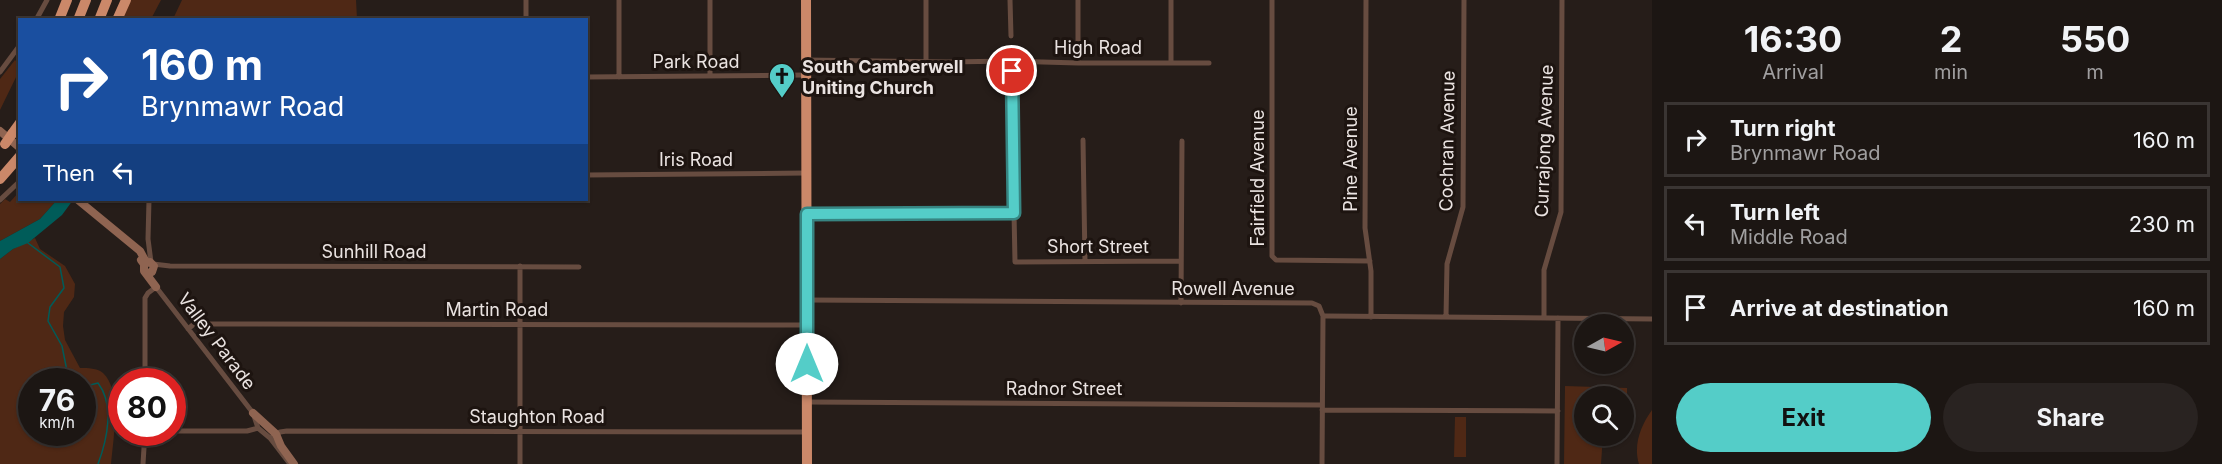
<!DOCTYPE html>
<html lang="en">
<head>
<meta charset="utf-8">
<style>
	:root { --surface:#1c1613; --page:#292321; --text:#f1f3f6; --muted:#a09fa0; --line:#3a3533; --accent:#54cdc8 }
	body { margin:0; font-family:Inter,sans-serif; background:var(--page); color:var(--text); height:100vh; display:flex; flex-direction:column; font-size:22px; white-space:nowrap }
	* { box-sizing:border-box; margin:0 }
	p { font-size:20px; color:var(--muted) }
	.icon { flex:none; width:33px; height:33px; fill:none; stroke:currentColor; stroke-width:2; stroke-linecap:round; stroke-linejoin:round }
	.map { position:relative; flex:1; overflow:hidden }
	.details { display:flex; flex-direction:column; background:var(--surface); width:570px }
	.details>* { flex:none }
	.guide { position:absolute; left:18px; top:18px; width:570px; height:183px; border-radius:0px; box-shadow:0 2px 4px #0004,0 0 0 2px var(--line); background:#1a4fa0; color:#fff; overflow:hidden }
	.needle { width:39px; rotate:82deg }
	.controls { position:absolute; left:1574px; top:314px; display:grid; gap:12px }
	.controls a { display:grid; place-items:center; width:60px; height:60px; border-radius:50%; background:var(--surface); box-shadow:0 2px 4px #0004,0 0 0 2px var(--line); font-size:30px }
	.speed { position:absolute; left:18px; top:368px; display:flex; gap:12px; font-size:30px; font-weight:700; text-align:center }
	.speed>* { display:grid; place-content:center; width:78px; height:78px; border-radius:50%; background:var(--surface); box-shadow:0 2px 4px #0004,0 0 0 2px var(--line); line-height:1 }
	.speed small { font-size:15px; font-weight:400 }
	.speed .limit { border:9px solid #d22; background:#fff; color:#111 }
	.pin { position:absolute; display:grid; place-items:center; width:51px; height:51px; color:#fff; margin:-26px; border:3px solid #fff; border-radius:50%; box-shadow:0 2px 6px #0007 }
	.me { position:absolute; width:66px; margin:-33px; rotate:0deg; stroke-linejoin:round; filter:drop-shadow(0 0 4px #0008) }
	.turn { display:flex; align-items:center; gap:21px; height:126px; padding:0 24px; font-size:27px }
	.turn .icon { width:78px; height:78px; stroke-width:2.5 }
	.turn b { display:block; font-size:42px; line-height:51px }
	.then { display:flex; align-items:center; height:57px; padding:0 24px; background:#0003; gap:12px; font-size:22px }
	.eta { display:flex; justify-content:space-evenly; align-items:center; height:102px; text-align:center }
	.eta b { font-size:36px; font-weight:700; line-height:42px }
	.action { display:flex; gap:12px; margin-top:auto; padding:12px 24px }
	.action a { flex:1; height:69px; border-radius:36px; background:var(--accent); color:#111; font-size:24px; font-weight:700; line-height:69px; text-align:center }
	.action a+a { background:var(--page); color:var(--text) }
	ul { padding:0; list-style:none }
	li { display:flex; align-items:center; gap:18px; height:75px; margin:0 12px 9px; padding:0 12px; border:3px solid var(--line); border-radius:0px }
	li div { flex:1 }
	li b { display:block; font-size:22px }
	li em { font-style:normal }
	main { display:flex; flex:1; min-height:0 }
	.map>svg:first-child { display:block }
	.green { fill:#4f2815; fill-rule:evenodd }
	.water { fill:#005c59 }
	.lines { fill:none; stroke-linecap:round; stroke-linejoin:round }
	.stream { stroke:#005c59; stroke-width:1.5 }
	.street { stroke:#674c40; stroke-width:5 }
	.secondary { stroke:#8f6451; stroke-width:8 }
	.highway { stroke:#cb8869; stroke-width:10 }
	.highway-bridge { stroke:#cb8869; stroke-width:10 }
	.route-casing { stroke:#378582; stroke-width:15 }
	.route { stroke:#54cdc8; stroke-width:10 }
	.labels { text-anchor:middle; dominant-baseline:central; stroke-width:6; stroke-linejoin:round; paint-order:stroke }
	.street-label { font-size:18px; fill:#eae3e1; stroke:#1d1410 }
	.poi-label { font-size:18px; font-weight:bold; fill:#eae3e1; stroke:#1d1410; text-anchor:start }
</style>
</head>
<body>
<main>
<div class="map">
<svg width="1652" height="464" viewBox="0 0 1652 464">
	<rect width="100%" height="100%" fill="#261d19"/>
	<path class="green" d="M131 0H161L151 19 121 20Z
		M182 0H356L357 19H173Z
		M15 60 19 64V71L0 110V79Z
		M19 192 20 200H57L40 219 0 241V204L5 199 10 202Z
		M35 238 40 249 65 266 75 284 74 297 64 312 63 326 65 340 80 368C88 368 97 368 103 373 122 390 113 441 111 464H0V259L13 249ZM32 381H82V432H32Z
		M1565 386 1627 388V418H1623V396H1584V435H1603L1601 464H1564Z
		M1652 410V464H1639C1633 445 1641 425 1652 410Z
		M1455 417H1466V457H1454Z"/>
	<path class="water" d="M57 200H73L62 215 28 243 13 249 0 259V241L40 219Z"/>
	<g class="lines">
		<path class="stream" d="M28 243 60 267 64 288 50 307 48 321 62 346 69 381
			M82 387 98 383C115 405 107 440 98 464"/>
		<path class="street" d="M526 0V20
			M1010 0 1011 36
			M1078 0V63
			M1272 0V256L1276 260 1370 261
			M1366 0 1365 228 1371 271V317
			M36 20 47 0
			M806 60 947 62 1011 61 1078 63H1209
			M1011 61 1015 262 1181 261
			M926 62V0
			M1171 63V0
			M0 72 20 45
			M710 76V0
			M586 77 806 75
			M619 77V0
			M1083 140 1085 261
			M586 175 806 173
			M0 200 20 181
			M149 200 148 239 151 262
			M807 214 1014 213
			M153 264 170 266 579 267
			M520 266V464
			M807 300 1312 303 1319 306 1323 316H1326L1652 319
			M1181 303 1182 141
			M1446 317 1447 264 1463 207 1464 0
			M1544 317V270L1561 212 1562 0
			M188 329 194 324H202L807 325
			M145 381V298L148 293 156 287 253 413 258 428 270 438 290 464
			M807 402 1322 405
			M1322 410 1558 411
			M172 431H247L258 428
			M270 438 280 432 287 431 807 432
			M143 464 145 432
			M1322 464 1323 316
			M1557 464 1558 318"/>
		<path class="secondary" d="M0 131 20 148
			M78 200 140 251 146 262
			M141 260 144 264V271L156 287
			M144 264 150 262 154 266 152 272 147 273
			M253 413 276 434 281 446 294 464"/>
		<path class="highway" d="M806 0 807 464
			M59 20 67 0
			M78 20 86 0
			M99 20 107 0
			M117 20 126 0
			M12 134 20 123
			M0 179 20 156"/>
		<path class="highway-bridge" d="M5 144 12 134"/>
	</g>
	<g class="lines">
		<g class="route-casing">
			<path id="route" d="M807 364V214L1014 213 1012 71"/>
		</g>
		<use href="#route" class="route"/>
	</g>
	<defs>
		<g id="church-pin" transform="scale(1.35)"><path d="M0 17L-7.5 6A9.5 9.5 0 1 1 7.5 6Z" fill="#54cdc8" stroke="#1d1410"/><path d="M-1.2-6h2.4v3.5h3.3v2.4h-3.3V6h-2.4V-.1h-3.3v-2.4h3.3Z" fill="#111"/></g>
	</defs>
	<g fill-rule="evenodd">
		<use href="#church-pin" x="782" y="76"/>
	</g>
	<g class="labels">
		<g class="street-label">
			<text x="1098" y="47">High Road</text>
			<text x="696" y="61">Park Road</text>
			<text transform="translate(1447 141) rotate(-89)">Cochran Avenue</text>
			<text transform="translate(1544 141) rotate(-88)">Currajong Avenue</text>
			<text x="696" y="159">Iris Road</text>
			<text transform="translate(1350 159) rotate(-90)">Pine Avenue</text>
			<text transform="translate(1257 178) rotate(-90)">Fairfield Avenue</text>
			<text x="1098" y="246">Short Street</text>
			<text x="374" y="251">Sunhill Road</text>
			<text x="1233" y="288">Rowell Avenue</text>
			<text x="497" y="309">Martin Road</text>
			<text transform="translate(217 341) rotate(53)">Valley Parade</text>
			<text x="1064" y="388">Radnor Street</text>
			<text x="537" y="416">Staughton Road</text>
		</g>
		<g class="poi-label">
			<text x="802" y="66">South Camberwell<tspan x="802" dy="21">Uniting Church</tspan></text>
		</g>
	</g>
</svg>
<div class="controls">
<a><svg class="needle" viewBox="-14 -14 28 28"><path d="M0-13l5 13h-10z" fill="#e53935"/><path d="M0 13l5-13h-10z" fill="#a09fa0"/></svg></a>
<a><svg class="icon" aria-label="search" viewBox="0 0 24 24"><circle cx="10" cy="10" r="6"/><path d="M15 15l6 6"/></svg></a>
</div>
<div class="speed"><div>76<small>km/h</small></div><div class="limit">80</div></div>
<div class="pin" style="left:1012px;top:71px;background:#d93025"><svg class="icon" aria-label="arrive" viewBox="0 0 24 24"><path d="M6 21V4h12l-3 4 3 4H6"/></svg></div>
<svg class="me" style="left:807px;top:364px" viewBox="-20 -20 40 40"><circle r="19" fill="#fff"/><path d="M0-13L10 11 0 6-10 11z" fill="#54cdc8"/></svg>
<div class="guide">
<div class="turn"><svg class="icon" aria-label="right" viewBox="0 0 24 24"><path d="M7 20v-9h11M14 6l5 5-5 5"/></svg><div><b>160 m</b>Brynmawr Road</div></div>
<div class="then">Then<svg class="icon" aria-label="left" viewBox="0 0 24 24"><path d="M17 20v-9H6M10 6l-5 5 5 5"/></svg></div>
</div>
</div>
<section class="details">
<div class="eta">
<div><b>16:30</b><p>Arrival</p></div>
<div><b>2</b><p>min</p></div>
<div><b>550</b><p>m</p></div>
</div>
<ul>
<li><svg class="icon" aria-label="right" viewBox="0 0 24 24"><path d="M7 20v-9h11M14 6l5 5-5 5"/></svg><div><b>Turn right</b><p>Brynmawr Road</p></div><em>160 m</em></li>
<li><svg class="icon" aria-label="left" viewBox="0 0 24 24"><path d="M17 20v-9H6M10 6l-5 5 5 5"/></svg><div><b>Turn left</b><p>Middle Road</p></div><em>230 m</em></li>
<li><svg class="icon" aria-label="arrive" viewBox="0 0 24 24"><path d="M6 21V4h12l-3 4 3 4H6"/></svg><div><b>Arrive at destination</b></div><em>160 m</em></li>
</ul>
<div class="action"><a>Exit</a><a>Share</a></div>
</section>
</main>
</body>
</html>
